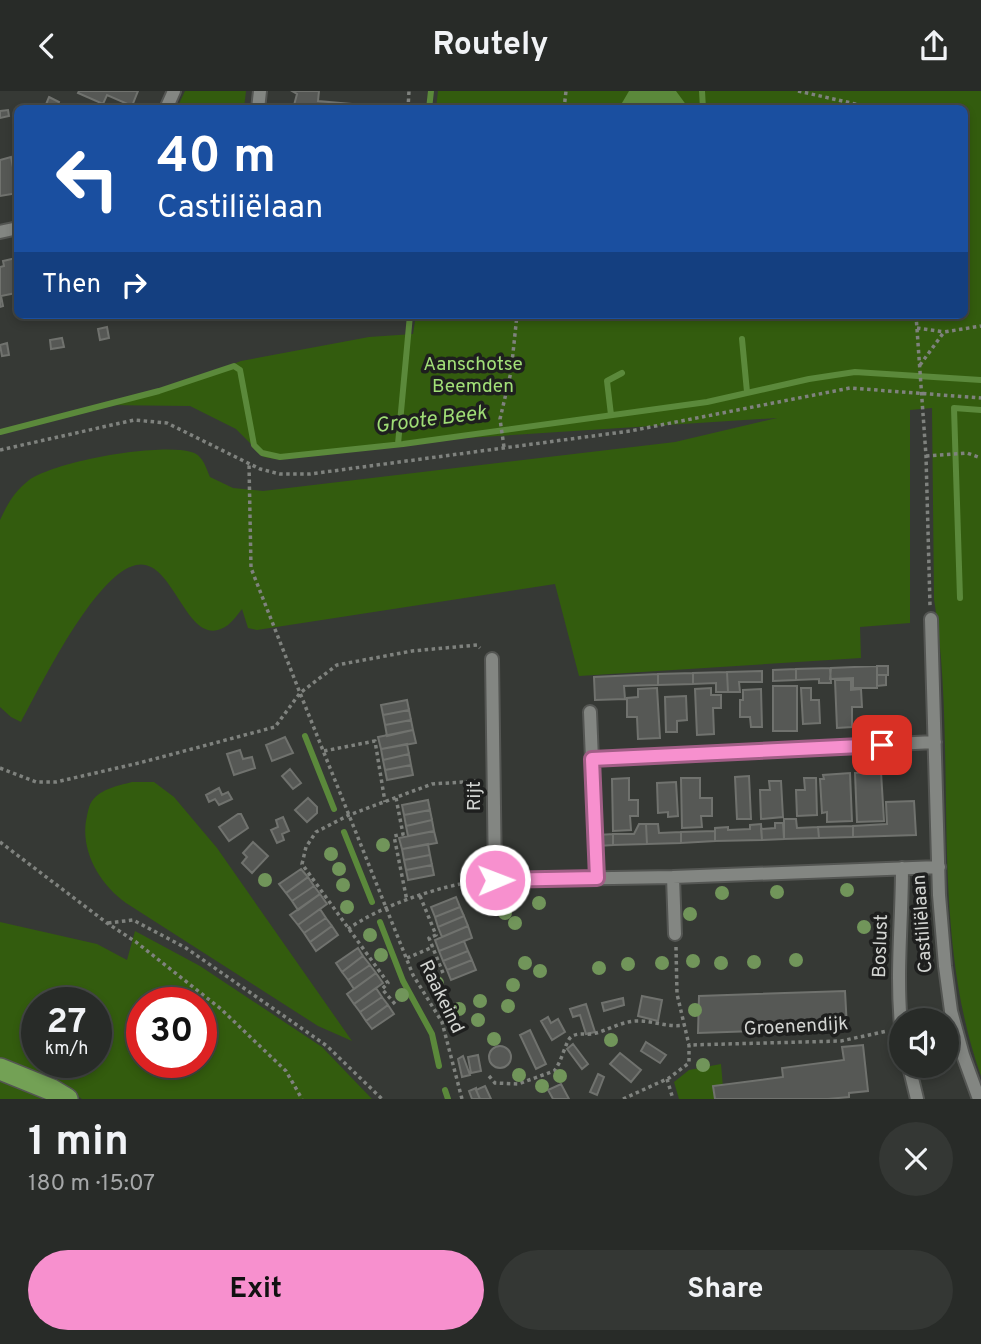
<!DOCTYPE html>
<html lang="en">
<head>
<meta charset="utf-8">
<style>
	:root { --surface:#282b28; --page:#343734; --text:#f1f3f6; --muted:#a5a7a8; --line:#444745; --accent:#f790ce }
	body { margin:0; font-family:Overpass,sans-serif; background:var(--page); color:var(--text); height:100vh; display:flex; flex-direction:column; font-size:26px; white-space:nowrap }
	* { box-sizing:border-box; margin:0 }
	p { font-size:23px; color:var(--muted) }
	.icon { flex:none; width:38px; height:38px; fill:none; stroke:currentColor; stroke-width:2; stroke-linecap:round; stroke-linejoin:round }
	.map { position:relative; height:1008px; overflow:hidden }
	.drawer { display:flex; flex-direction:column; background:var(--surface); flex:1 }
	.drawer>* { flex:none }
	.top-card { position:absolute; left:14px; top:14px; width:954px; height:214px; border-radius:10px; box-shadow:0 4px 10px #0003,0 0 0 2px var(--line); background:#1a4fa0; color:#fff; overflow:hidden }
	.tools { position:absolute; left:889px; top:917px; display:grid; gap:14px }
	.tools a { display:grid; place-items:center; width:70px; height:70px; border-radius:50%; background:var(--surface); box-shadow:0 4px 10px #0003,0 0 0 2px var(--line); font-size:35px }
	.speed { position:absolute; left:21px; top:896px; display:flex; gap:14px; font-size:35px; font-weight:700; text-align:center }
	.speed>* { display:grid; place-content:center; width:91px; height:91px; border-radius:50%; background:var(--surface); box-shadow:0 4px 10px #0003,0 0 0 2px var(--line); line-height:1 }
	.speed small { font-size:18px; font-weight:400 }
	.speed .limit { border:10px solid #d22; background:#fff; color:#111 }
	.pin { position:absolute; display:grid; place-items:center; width:60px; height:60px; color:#fff; margin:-30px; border-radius:14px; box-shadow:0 4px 10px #0006 }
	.me { position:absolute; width:77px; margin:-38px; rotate:89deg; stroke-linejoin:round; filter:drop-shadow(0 0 5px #0008) }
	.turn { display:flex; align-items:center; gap:24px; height:147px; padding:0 28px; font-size:32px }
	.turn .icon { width:91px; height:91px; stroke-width:2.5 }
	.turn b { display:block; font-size:49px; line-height:60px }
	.then { display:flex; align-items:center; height:66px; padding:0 28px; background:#0003; gap:14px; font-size:26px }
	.round { display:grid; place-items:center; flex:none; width:74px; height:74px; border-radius:37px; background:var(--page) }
	.headline { display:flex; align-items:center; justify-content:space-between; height:119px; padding:0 28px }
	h1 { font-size:42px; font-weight:700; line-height:52px }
	.cta { display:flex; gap:14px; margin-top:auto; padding:14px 28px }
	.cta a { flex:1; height:80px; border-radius:42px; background:var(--accent); color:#111; font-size:28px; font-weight:700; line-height:80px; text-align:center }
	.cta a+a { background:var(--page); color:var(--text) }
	header { display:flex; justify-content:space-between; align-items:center; height:91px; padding:0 28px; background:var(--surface); font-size:32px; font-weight:700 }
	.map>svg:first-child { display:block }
	.green { fill:#335c0e; fill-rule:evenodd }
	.water { fill:#5b893b }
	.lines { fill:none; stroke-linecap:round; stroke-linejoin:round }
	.stream { stroke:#5b893b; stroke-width:6 }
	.building { fill:#565855; stroke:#70726e; stroke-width:2 }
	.minor-casing { stroke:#545653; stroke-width:16 }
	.highway-casing { stroke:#545653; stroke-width:24 }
	.path { stroke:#7f827e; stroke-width:3.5; stroke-dasharray:3.5 3.5; stroke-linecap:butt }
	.minor { stroke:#838682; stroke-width:12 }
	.highway { stroke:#73a155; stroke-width:21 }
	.tree { fill:#71955a }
	.route-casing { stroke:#a15e86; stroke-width:18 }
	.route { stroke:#f790ce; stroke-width:12 }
	.labels { text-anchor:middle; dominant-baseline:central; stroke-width:7; stroke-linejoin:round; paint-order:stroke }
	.park-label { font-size:19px; fill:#a2e078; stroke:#1e1f1e }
	.street-label { font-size:19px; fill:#d3d5d2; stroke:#1e1f1e }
	.water-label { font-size:21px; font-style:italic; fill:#9fdd75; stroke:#1e1f1e }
</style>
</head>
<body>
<header><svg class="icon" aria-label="back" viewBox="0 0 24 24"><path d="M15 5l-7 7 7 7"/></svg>Routely<svg class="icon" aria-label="share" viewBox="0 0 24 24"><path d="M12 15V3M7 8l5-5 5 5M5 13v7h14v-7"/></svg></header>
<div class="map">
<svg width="981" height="1008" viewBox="0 0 981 1008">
	<rect width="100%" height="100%" fill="#363935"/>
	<path class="green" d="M185 0H246L244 17H177Z
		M438 0H981V985C927 833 959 665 934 508L932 317 910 319V532L860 536 861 567 579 585 555 493 257 539 248 537 242 518C238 523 233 530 228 534 187 564 175 465 136 474 95 483 41 594 21 631L11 626 0 616V429C7 414 14 401 28 390 55 370 159 352 191 361 202 363 206 376 210 386L233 397 263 400 675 351 777 327 403 351 275 368 264 366 236 338 190 315 102 314 171 297 241 270 369 246 413 243 416 224H964V18L436 17Z
		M132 691H154L174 706 217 757 352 950 318 935 126 812C99 793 79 758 87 725 88 720 89 714 92 710 102 697 118 695 132 691Z
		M0 831 97 853 127 869 135 840 200 875 322 956 372 1008H82L57 992 0 969ZM37 912H96V971H37ZM142 912H201V971H142Z
		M721 973 724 1008H679L674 991 689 979Z
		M0 985 51 1008H0Z"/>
	<path class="water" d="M629 0H676L687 15 686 17H623L622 12Z"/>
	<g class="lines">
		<path class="stream" d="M702 0 703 18
			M429 18 431 0
			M742 248 747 301
			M611 324 607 290 622 282
			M0 341 159 300 234 275 240 279 254 354 262 362 280 366 403 353 707 311 809 288 855 281 981 289
			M398 353 410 224
			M960 507 954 317 981 319
			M305 645 334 718
			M344 741 372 811
			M380 831 403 890 432 943 439 975
			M445 999 448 1008"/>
	</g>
	<path class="building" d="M79 0H138L132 15 107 4 103 13 78 2Z
		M292 0H319L318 10 351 13 350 18H293L297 3Z
		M49 6 59 11 56 18H44Z
		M8 19 9 25 0 27V20Z
		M11 66 18 102 0 105V69Z
		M16 167 18 212 16 202 1 205 3 215 0 216V176L4 175 3 170Z
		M107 236 109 247 100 249 98 238Z
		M62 247 64 256 51 258 50 249Z
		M7 252 9 264 2 265 0 254Z
		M877 575H888V584H877Z
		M877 575V597H853V587L830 588 831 577Z
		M830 577 831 592H819V588L796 589V578Z
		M796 578V589L773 590V579Z
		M762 580V591H739L740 601H728L727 581Z
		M727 581 728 601H716V592L693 593V582Z
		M693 582V593L658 594V583Z
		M658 583V594L624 595 625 608 595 609 594 586Z
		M877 584H886V594L877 595Z
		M835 589H851V599L861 598 862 616H852V636L837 637Z
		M773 595H797V640H773Z
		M657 597 660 647 638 648 637 626H627V607L638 606V598Z
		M711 597V604H721V617H713L714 643 697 644 695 598Z
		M801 597H811V609H819L820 632 803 633Z
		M761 598 762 636H751L750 626H740V609H743V599Z
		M686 605 687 629 677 630V641H666L665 606Z
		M407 609 409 619 383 624 381 614Z
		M409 619 411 629 385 634 383 624Z
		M411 629 413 639 387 645 385 634Z
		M413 639 416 652 381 658 378 646Z
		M285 646 293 662 272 670 266 654Z
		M407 653 409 663 383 669 381 658Z
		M240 659 243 668 252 666 255 677 234 684 227 663Z
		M409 663 411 674 385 679 383 669Z
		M411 674 413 684 387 689 385 679Z
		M290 678 301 692 293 698 282 685Z
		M881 681 884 730 857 731 855 682Z
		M850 682 852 730 827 731V721L822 722 820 688H824L823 684Z
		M749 685 751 728H737L735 686Z
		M629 687V709H638V725H630L631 739 613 740 612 688Z
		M681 687H700V707H712V725H701L702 736 682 737Z
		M804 687H816L817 724 797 725 796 699H805Z
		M769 690H781L783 726 761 728 760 699H770Z
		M676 691 678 725 668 726V721L658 722 657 692Z
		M219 697 222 704 228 701 232 708 219 714 215 708 209 711 206 704Z
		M308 707 317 716V722L307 731 295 719Z
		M428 709 430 719 404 724 402 714Z
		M914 710 916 744 853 746V735L887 733 886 711Z
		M430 719 432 729 406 735 404 724Z
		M238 723H241L248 737 229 750 219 736Z
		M283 726 289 740 282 743 284 749 277 752 271 739 278 736 276 729Z
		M784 728H796L797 737 818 736 819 747 784 748Z
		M432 729 434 740 408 745 406 735Z
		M775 732H783L784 748 762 749 761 738 775 737Z
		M639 733H646L647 753 613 754V743H634Z
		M646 733H658L659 742 681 741V752L647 753Z
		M761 733 762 749 715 750V737L728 736V739L750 738V734Z
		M853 735V746L819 747 818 736Z
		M434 740 437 752 402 758 399 747Z
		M715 740V750L681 752V741Z
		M613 743V754L598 755V744Z
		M253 751 268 765 252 782 242 772 247 766 243 762Z
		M428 753 430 764 404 769 402 758Z
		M430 764 432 774 406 779 404 769Z
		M432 774 434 784 408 789 406 779Z
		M301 778 308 786 286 802 279 793Z
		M308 786 314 795 292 810 286 802Z
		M314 795 320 803 298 819 292 810Z
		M320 803 327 813 298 834 290 824Z
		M456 806 460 816 435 826 431 816Z
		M460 816 464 825 438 836 435 826Z
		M320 818 326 827 304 842 298 834Z
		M464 825 468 835 442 846 438 836Z
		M326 827 332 835 310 851 304 842Z
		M332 835 338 844 316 860 310 851Z
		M468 835 472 847 439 860 435 849Z
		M464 850 468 860 443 870 439 860Z
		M358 857 363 865 342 881 336 872Z
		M468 860 472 869 447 879 443 870Z
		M363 865 370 874 348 889 342 881Z
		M472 869 476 879 451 889 447 879Z
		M370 874 376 882 354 898 348 889Z
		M376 882 383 892 354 913 347 903Z
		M376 897 382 906 360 921 354 913Z
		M845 900 847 937 698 942 699 905Z
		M642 905 662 909 658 930 638 925Z
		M382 906 388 914 366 930 360 921Z
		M623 907 624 914 604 920 602 912Z
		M586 913 595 941 586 943 580 924 573 926 570 918Z
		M388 914 394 923 372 938 366 930Z
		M548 926 551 932 558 928 565 941 552 949 541 930Z
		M530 939 546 973 536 978 520 944Z
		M646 951 666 964 660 972 641 960Z
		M573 953 588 973 582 978 567 958Z
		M863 954 868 1000 849 1002V1006L828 1008H715L713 995 783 986 782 977 844 969 842 956Z
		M489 966a11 11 0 1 1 22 0a11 11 0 1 1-22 0Z
		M620 962 641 979 631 991 610 973Z
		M478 964 481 980 471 982 468 966Z
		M463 965 470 984 462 986 458 968Z
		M598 983 604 986 597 1004 590 1001Z
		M561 993 569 1008H553L548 999Z
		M485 995 491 1008H480L476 999Z
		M476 997V999L480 1008H472L469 1000Z"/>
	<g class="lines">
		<g class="minor-casing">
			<path id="minor" d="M166 18 174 0
				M258 18 260 0
				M0 141 18 137
				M931 528 939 804 945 875 951 920 963 964 979 1008
				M492 568 495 789 673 786 939 776
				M590 621 597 787
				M592 668 935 651
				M673 786 675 843
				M901 934C896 881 902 830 902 777
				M909 975 917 1008"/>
		</g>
		<g class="highway-casing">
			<path id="highway" d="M0 978 52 999 67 1008"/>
		</g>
		<path class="path" d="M798 0 860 14 864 18
			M408 18 409 0
			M564 18 566 0
			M916 224 926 365 930 515
			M917 237 944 241
			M920 274 944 241 981 235
			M504 356 500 328 511 281 517 224
			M0 359 134 329 167 332 260 378 280 383H310L630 340 850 297 981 307
			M926 365 967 362 981 367
			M324 660 375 650 385 711
			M0 677 36 691H56L139 672 275 636 300 602 251 477 249 373
			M396 707 403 743 394 745 407 810
			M0 751 107 832 136 851 221 918 286 980 302 1008
			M420 805 436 844 429 847 443 882
			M108 832 133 829 186 857 327 955 382 1008
			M348 838C380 815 441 794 480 790
			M676 856 677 903 689 954
			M407 867 433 856
			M395 913 382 898 388 892 302 773 306 756 316 741 349 724 432 693 479 690
			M489 985 495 992 518 993 554 980C562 971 565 951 571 946 578 941 585 944 592 943 607 940 620 931 635 930 652 929 667 937 685 934
			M667 988 673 1008
			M462 1008 442 931 413 884 300 602 337 574 412 560 477 554 480 557
			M623 1008 669 987 689 972V954L841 950 887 940"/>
		<use href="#minor" class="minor"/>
		<use href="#highway" class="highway"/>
	</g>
	<g class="tree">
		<circle cx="383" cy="754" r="7"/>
		<circle cx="331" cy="763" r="7"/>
		<circle cx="339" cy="778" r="7"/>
		<circle cx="265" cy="789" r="7"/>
		<circle cx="343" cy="794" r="7"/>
		<circle cx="847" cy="799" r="7"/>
		<circle cx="777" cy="801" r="7"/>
		<circle cx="722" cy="802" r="7"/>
		<circle cx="539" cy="812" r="7"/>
		<circle cx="347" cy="816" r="7"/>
		<circle cx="505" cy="822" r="7"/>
		<circle cx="690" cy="823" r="7"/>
		<circle cx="515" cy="832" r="7"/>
		<circle cx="864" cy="836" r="7"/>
		<circle cx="881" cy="836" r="7"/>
		<circle cx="370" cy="844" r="7"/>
		<circle cx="381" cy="864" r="7"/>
		<circle cx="796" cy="869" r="7"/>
		<circle cx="693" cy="870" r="7"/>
		<circle cx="754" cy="871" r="7"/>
		<circle cx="525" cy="872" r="7"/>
		<circle cx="662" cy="872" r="7"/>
		<circle cx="721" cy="872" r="7"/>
		<circle cx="628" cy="873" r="7"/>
		<circle cx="599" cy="877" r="7"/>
		<circle cx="540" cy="880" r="7"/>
		<circle cx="437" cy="892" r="7"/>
		<circle cx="513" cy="894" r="7"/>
		<circle cx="402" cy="904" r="7"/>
		<circle cx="480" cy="910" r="7"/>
		<circle cx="508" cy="915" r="7"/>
		<circle cx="459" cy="918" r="7"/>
		<circle cx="695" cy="919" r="7"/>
		<circle cx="478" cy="929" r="7"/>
		<circle cx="494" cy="948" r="7"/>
		<circle cx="611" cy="949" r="7"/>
		<circle cx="703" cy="974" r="7"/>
		<circle cx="519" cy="984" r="7"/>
		<circle cx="560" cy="985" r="7"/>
		<circle cx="542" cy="995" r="7"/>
	</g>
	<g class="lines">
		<g class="route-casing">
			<path id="route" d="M495 789 597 787 592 668 882 654"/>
		</g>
		<use href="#route" class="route"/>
	</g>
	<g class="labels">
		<g class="park-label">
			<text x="473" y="274">Aanschotse<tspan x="473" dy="22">Beemden</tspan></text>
		</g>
		<g class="street-label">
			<text transform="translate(475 705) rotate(-90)">Rijt</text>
			<text transform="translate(923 833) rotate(-94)">Castiliëlaan</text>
			<text transform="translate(881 855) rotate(-88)">Boslust</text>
			<text transform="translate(441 906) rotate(64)">Raakeind</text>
			<text transform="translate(796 936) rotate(-3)">Groenendijk</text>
		</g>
		<g class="water-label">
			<text transform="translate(431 329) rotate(-7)">Groote Beek</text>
		</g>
	</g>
</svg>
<div class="tools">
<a><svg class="icon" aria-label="sound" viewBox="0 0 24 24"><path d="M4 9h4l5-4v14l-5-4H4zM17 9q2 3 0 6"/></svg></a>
</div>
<div class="speed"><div>27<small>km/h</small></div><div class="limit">30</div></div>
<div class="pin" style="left:882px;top:654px;background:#d93025"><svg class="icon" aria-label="arrive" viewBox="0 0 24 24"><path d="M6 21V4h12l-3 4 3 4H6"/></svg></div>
<svg class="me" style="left:495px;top:789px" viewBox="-20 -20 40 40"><circle r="17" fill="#f790ce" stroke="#fff" stroke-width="3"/><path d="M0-11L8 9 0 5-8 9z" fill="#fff"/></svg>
<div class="top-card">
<div class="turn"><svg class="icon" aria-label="left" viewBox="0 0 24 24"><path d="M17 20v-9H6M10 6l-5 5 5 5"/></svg><div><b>40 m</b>Castiliëlaan</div></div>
<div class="then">Then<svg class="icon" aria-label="right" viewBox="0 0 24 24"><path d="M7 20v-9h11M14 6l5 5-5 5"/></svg></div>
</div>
</div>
<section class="drawer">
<div class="headline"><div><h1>1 min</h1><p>180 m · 15:07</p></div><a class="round"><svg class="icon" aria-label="close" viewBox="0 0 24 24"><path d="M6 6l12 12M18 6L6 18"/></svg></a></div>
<div class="cta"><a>Exit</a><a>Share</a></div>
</section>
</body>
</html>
